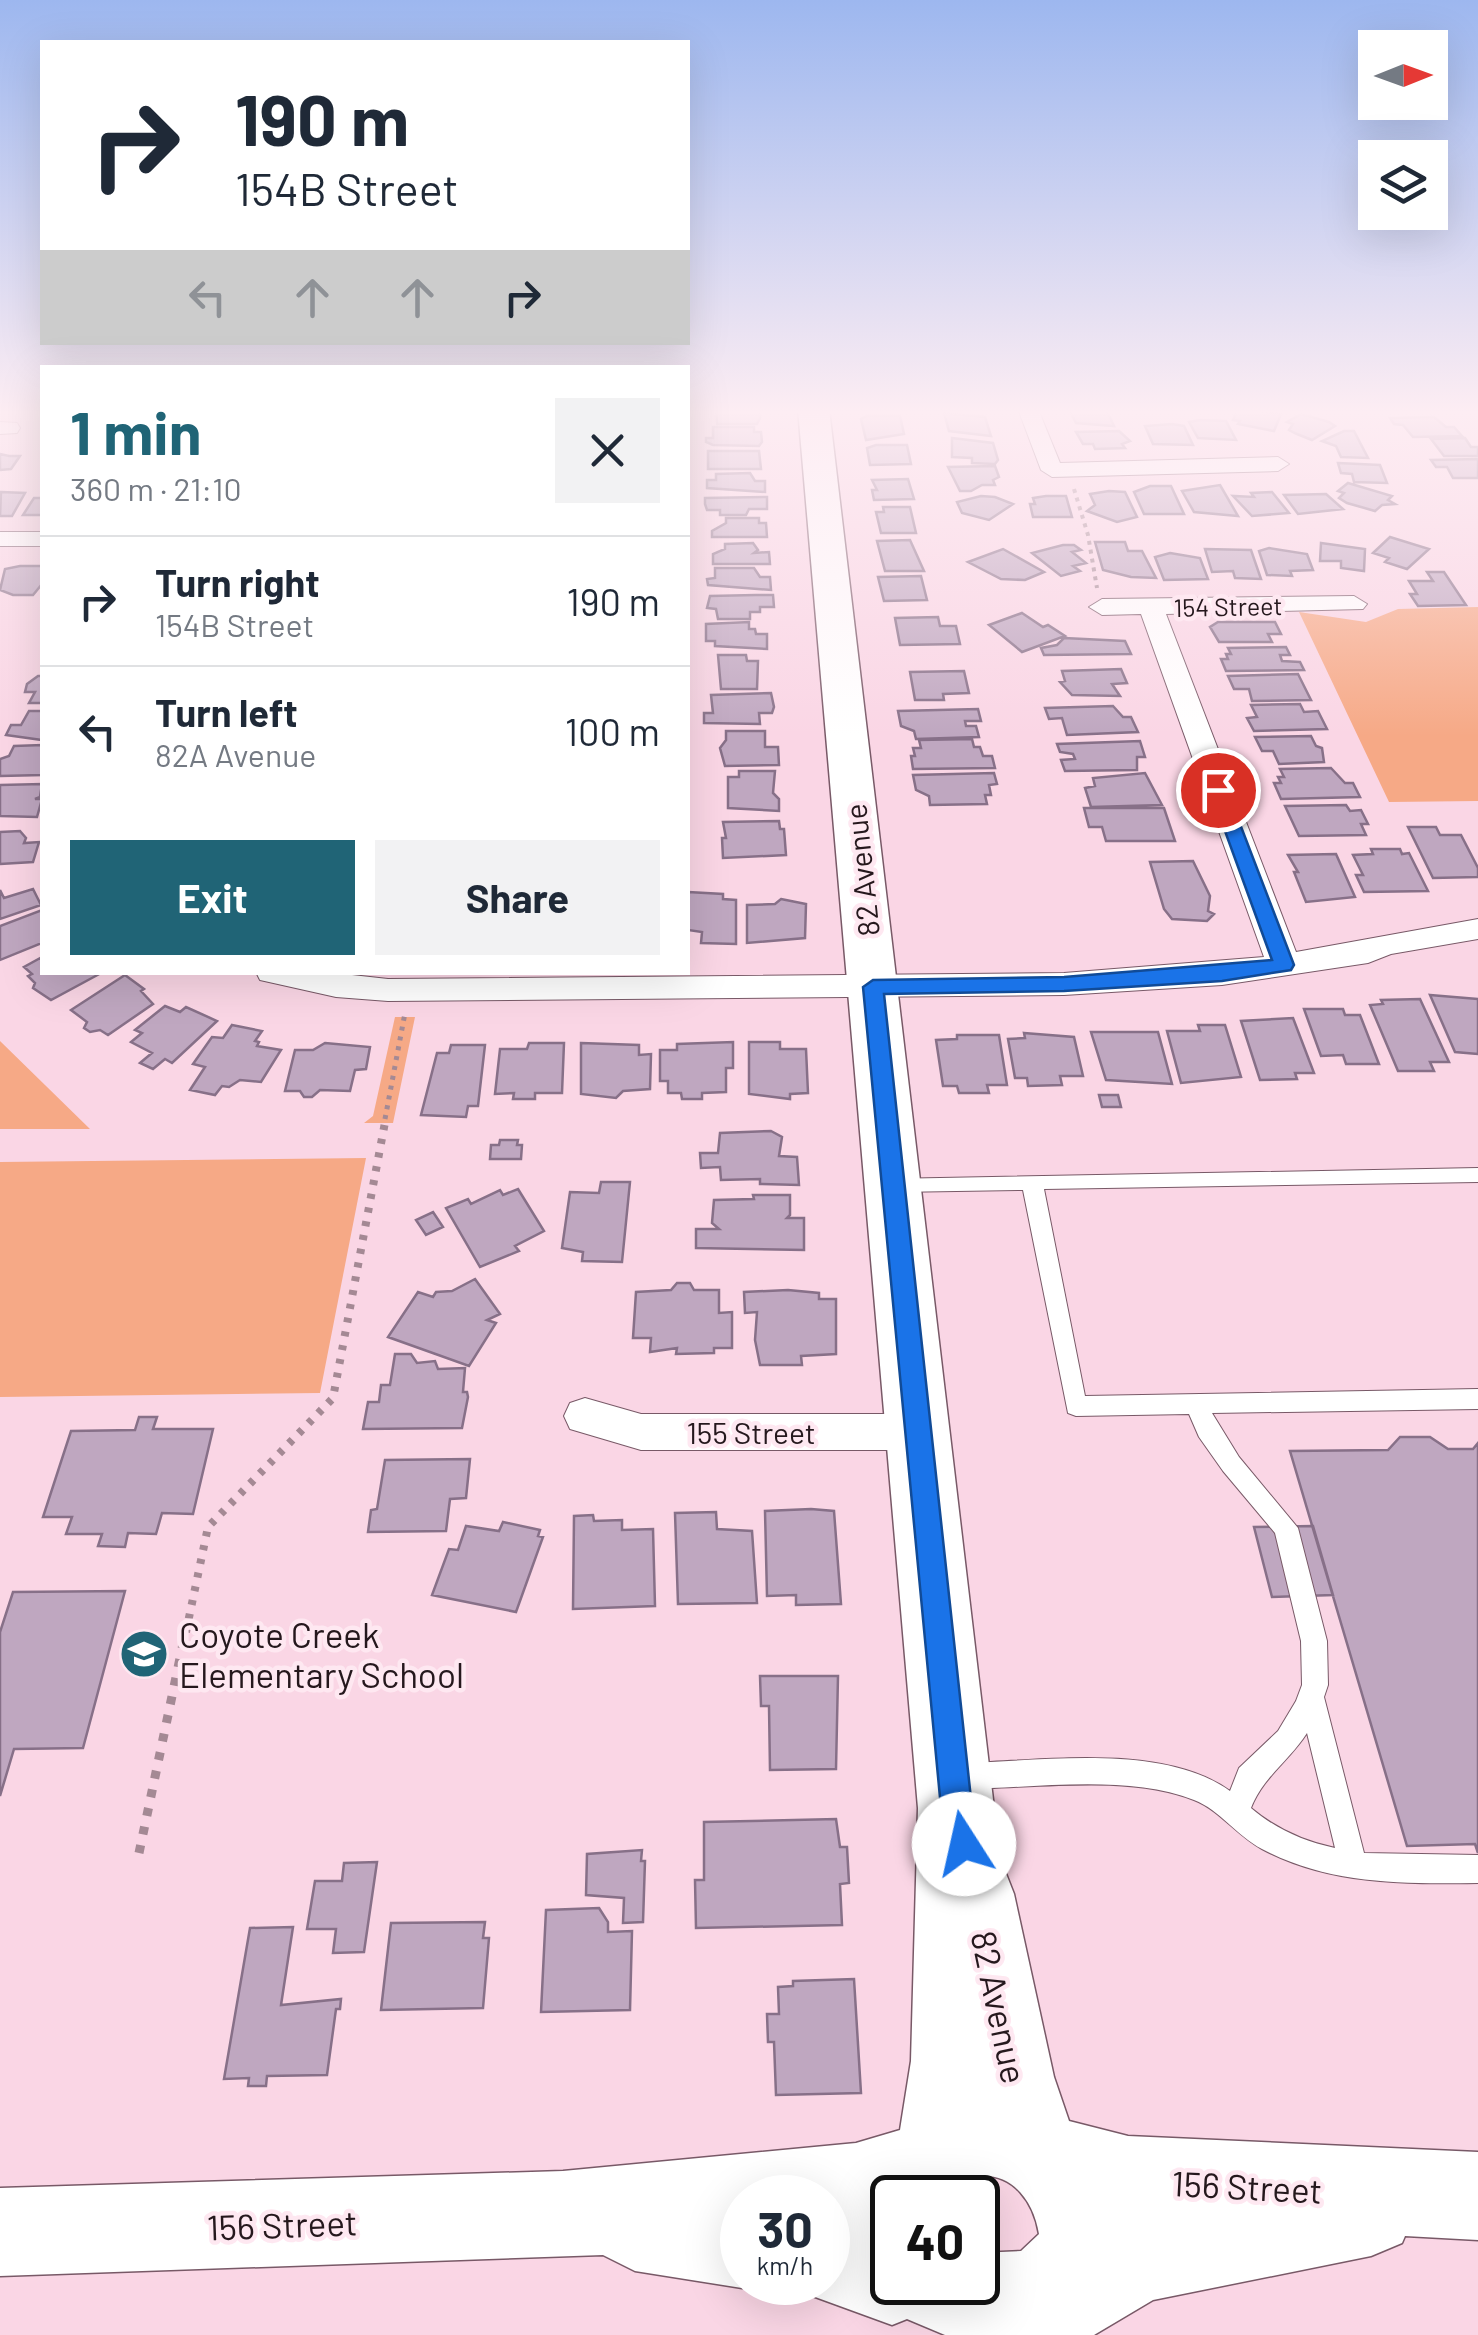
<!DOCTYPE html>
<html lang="en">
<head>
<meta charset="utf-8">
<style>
	:root { --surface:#fff; --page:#f2f2f3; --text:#1f2937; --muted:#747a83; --line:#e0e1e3; --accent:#206476 }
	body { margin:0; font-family:Barlow,sans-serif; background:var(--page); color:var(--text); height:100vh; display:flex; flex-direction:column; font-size:38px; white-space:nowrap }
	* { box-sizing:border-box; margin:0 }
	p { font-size:32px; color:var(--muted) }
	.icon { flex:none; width:55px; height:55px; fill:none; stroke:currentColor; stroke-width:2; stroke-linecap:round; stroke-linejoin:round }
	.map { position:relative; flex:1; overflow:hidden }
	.side { position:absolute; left:40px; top:365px; width:650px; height:610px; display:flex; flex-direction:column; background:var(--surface); border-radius:0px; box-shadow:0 10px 40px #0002 }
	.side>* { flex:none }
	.guide { position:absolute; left:40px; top:40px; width:650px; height:305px; border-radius:0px; box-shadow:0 10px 40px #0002; background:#fff; color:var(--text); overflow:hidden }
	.needle { width:65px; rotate:89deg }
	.tools { position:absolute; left:1358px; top:30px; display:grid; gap:20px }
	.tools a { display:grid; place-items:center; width:90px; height:90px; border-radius:0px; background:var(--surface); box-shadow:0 10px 40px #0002; font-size:50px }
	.speed { position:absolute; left:720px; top:2175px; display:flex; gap:20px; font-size:50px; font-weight:700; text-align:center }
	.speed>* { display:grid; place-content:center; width:130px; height:130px; border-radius:50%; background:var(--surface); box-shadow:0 10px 40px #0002; line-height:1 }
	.speed small { font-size:25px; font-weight:400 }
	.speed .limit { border:5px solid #111; border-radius:15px; background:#fff; color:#111 }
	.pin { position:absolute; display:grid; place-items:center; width:85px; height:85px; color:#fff; margin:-42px; border:5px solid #fff; border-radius:50%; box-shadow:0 2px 10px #0007 }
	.me { position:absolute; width:110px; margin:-55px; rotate:350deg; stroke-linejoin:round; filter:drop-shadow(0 0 8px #0008) }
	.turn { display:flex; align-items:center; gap:35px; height:210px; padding:0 30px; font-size:45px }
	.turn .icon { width:130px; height:130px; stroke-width:2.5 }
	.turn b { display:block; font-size:70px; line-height:85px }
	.lanes { display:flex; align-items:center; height:95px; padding:0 30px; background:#0003; justify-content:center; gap:50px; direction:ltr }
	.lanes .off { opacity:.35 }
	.round { display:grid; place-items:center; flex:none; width:105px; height:105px; border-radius:0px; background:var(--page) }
	.overview { display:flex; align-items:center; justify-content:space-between; height:170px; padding:0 30px }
	h1 { font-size:60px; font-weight:700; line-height:75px; color:var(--accent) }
	.action { display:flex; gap:20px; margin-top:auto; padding:20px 30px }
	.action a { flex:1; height:115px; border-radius:0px; background:var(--accent); color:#fff; font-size:40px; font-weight:700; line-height:115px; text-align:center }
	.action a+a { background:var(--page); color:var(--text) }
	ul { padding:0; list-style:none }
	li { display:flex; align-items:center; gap:30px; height:130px; padding:0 30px; border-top:2px solid var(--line) }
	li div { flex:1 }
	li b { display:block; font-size:38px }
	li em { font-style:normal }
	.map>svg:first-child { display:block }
	.green { fill:#f6a986 }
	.building { fill:#bfa7c0; stroke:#877088; stroke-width:2.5 }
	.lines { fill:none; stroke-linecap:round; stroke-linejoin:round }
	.lane-casing { stroke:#785967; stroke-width:2 }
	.street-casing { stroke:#785967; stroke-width:2 }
	.secondary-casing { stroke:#785967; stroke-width:3 }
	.path-far3 { stroke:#a48994; stroke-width:4; stroke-dasharray:4 5; stroke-linecap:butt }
	.path-far2 { stroke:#a48994; stroke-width:5; stroke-dasharray:4 6; stroke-linecap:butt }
	.path-far1 { stroke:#a48994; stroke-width:8; stroke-dasharray:5 9; stroke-linecap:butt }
	.path { stroke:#a48994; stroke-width:9; stroke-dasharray:8 11; stroke-linecap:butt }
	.lane { fill:#fff; fill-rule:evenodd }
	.street { fill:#fff; fill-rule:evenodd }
	.secondary { fill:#fff; fill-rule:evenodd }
	.route { fill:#1a73e8; stroke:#114b97; stroke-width:2.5 }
	.labels { text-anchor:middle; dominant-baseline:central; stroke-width:9; stroke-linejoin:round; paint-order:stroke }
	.far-street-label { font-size:25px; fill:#25181d; stroke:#fee8f1 }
	.street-label { font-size:30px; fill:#25181d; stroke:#fee8f1 }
	.near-poi-label { font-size:35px; fill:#25181d; stroke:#fee8f1; text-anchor:start }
	.near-street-label { font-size:35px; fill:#25181d; stroke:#fee8f1 }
</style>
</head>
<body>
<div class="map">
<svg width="1478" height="2335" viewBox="0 0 1478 2335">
	<rect width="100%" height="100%" fill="#fad6e5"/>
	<path class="green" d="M1478 607V801L1389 802 1299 612 1366 622 1398 609Z
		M395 1017H415L393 1123H364L373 1116Z
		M0 1041 90 1129H0Z
		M366 1158 320 1393 0 1397V1162Z"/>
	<path class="building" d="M716 409H760V418L757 424H717Z
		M1069 409H1106L1114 426 1076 423Z
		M1238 409H1242L1281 414 1274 431 1238 424 1240 421 1233 420Z
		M944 413 985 417 991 436 949 431Z
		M1301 414 1329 422 1335 426 1312 440 1297 434 1289 430 1293 424 1287 422Z
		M867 416H900L904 434 866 440 861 419Z
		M1434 417 1446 427H1454L1462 436 1413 437 1403 425 1394 424 1390 418Z
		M1200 420 1226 421 1236 440 1198 438 1189 422Z
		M1172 424 1184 426 1193 445 1153 444 1145 426Z
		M713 427H754V432H761L762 442 759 446 713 445 706 442V438H713Z
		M1119 431 1130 441 1122 444 1125 448 1095 449 1093 444H1083L1076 432Z
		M1344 431H1354L1368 458 1341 457 1336 446 1322 441Z
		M952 438 993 443 998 460 995 464 972 463V458L952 457Z
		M1465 438 1471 447H1478V456H1444L1431 439Z
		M876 445H907L911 464 870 465 867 448Z
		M708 451H759L761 469H708Z
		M0 454 9 456H20L11 469 0 470Z
		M1478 459V478H1453L1447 467H1436L1431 460Z
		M1338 463 1380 465 1387 483 1354 482 1352 474 1341 473Z
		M995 466 999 477 993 480 995 485H982L971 491H960L948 467Z
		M750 473 755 481H765V492L707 488V480H716V474Z
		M908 479 914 499 874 500 872 490H877L872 480Z
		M1348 483 1392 496 1388 500 1395 504 1382 505 1375 511 1347 503 1339 498 1344 493 1338 491Z
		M1220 485 1238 516 1194 512 1182 491Z
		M1150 486H1171L1184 514H1144L1134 492Z
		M1109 491 1125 492 1137 517 1117 522 1087 511 1095 505 1090 494Z
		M1 492 25 493 12 516H0Z
		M1272 492 1289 513 1252 516 1233 496 1254 497 1251 493Z
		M1326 494 1343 509 1298 514 1284 495Z
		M981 496 995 497 1013 504 989 520 962 513 957 502Z
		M1046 496H1066L1072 517H1033L1030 504H1035L1033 498Z
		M767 497V509H749L746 515H720V510H707L705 504V498Z
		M34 498H42V515H23Z
		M883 507H910L916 533H881L876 512H884Z
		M726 518H759V523H766L767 537H712V531L726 523Z
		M1390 537 1429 549 1407 569 1385 562 1389 558 1373 553Z
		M910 540 924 571H885L877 541Z
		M1095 542H1125L1128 551H1142L1156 578 1131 577 1103 570Z
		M753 543 758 550 754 553 769 552 770 564H713V554L725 549V544Z
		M1321 543 1365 549 1364 571 1341 568V561H1320Z
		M1063 545H1074L1081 550 1072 552 1086 563 1073 566 1080 571 1061 576 1032 553Z
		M1269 548 1307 554 1313 570 1290 571 1292 576 1267 575 1259 551Z
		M1003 549 1044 572 1025 580 1001 579 968 562Z
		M1205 549 1251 550 1261 579 1235 578 1233 571 1212 572Z
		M1170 553 1200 558 1208 579 1164 580 1155 557Z
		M20 566H42V584L33 595H13L0 590 5 569Z
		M715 568H754L760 577H770L771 590 708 585 707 579 715 578Z
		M1427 572H1444L1466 605 1418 606 1410 594H1417L1409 581H1433Z
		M921 576 927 600 884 601 878 577Z
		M756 595H773L774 607H760V612H750V619H718L716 609 707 608 710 596Z
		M1022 613 1043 627 1048 625 1065 636 1022 652 989 625Z
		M938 617 940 626H956L960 644 900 645 895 618Z
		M749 622V629H755L756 634H767V649L715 646V641H706V624Z
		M1218 622H1275L1281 634H1268L1272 642H1219L1210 627Z
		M1064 638 1125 641 1131 654 1044 655 1041 648 1057 645Z
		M1286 647 1290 655H1280L1282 661 1300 662 1304 670 1226 671 1221 659H1228L1226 654H1231L1228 648Z
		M718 655H746L747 661H758L757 689H721Z
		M1121 669 1127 683 1112 684 1120 696 1072 695 1060 682 1065 681 1062 671Z
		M964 671 969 693 943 694 944 700H915L910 672Z
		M1298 674 1311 700 1252 701 1249 689H1234L1228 676Z
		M38 676H42V703H29L35 692H25L27 684Z
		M771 693 774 707 772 713H759L760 724 704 723V713H713L711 695Z
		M1300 704 1304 712 1318 711 1327 729 1254 731 1247 718 1257 717 1251 705Z
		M1113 706 1123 717H1131L1138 732 1067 735 1062 718 1049 719 1045 708Z
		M978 709 981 721H965L966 726H976L979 737 916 739 914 731 901 726 898 711Z
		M29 711H42V740L6 735 11 725H21Z
		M726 731H765V747H778L779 765 725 766 720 748 726 740Z
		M1311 736 1316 746 1322 748 1324 762 1279 764 1273 751H1262L1255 737Z
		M972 739 974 747H980L983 756H992L995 768 913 769 911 756H915L913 748H921L919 740Z
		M1140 741 1145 757H1137V770L1065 771 1061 760 1075 759 1073 754 1060 752 1057 744Z
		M42 745V775L0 776V759L9 756 14 746Z
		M1331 768 1345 783H1353L1360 797 1281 799 1274 783H1281L1278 777H1284L1280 769Z
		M739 771H775L773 793 779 799V811L728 808V777H739Z
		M994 773 997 784 989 785 991 795H985L987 804 930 805 929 796 916 790 913 775Z
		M1145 773 1162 805 1091 807 1085 788 1095 786 1093 778Z
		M42 784 40 797 35 799H42L37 817 0 816V785Z
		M1346 805 1350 811 1361 810 1368 824H1361L1366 835 1299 836 1285 806Z
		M1084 808H1164L1175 841H1106L1102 827H1089Z
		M779 821 780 829H784L786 855 723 858 722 838H726L723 822Z
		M1408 827H1436L1440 835H1461L1478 868V877L1433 878Z
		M20 831 26 838 24 843 39 842 33 862 0 864V832Z
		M1371 849H1400L1402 854 1409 853 1428 891 1364 892 1356 875H1363L1353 855 1373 854Z
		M1336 854 1355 897 1306 902 1294 872H1298L1288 855Z
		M1193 861 1210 896 1208 911 1214 914 1207 921 1172 919 1164 909 1150 862Z
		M33 889 41 905 0 919V890L4 898Z
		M688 892 723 894V899L736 900V944L701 943 702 932 688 930Z
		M781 899 806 904 805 938 747 943V905L775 904Z
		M42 910V943L0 960V926Z
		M42 957V972H103L51 1000 33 988 35 983 28 976 32 974 24 967Z
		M125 975 144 989 141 991 153 1004 108 1035 100 1030 90 1032 84 1028 87 1022 71 1010Z
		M1430 995 1478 999V1054L1455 1052Z
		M1420 999 1449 1062H1430L1434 1071H1398L1370 1005 1383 1004 1381 1000Z
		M165 1006 180 1012 186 1007 217 1021 172 1063 165 1059 153 1069 140 1063 152 1053 131 1042 142 1033 135 1030Z
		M1304 1009H1343L1345 1015H1360L1379 1064H1346L1343 1055 1321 1056Z
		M1293 1018 1314 1073H1295L1297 1079 1260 1080 1241 1021Z
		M232 1025 262 1031 255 1041 259 1042 257 1046 281 1050 261 1082 240 1080 229 1087 222 1086 215 1095 190 1090 205 1067 193 1064 212 1037 223 1038Z
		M1198 1025H1225L1241 1077 1181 1083 1167 1031H1200Z
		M1091 1032H1158L1172 1084 1106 1080Z
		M1024 1033 1074 1037 1083 1076H1060L1062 1085 1028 1086 1027 1078H1015L1008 1039 1025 1038Z
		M957 1035H999L1007 1085H987L989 1093H959L957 1086H943L936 1040 957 1039Z
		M733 1042V1068H726V1092L702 1093V1099H682L681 1093H668V1081H660V1050H677V1044Z
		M749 1042H780V1049H806L808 1093 790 1094V1099L749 1094Z
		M325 1043 370 1047 366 1069 355 1070 350 1091 320 1090 312 1097H304L300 1091H285L295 1050H313Z
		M529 1043H564L562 1093H535V1099H513L514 1093 495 1094 500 1049H527Z
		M581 1043 639 1045V1055L651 1054 650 1089 623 1091 616 1098 581 1094Z
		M451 1045H485L478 1106H468L466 1117 421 1115 437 1053H449Z
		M1099 1095H1118L1121 1107H1102Z
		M771 1131 782 1137 779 1156 797 1157 799 1185 760 1184V1179L721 1180 720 1167 701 1168 700 1153H718L720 1133Z
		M500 1140H518L517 1145H522L521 1159H490L491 1145H499Z
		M601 1182H630L622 1262 582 1261 583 1252 562 1248 570 1192 599 1193Z
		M518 1189 544 1231 515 1246 519 1251 480 1267 446 1208 468 1199 471 1204 500 1190 503 1195Z
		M753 1195H790V1215L787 1218H804V1250L696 1248V1229H719L712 1223 714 1200 754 1199Z
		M433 1212 443 1227 426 1235 416 1220Z
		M475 1279 500 1314 487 1320 496 1323 469 1366 388 1337 418 1292 433 1297 436 1292 452 1291Z
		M677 1283H690L694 1290H719V1313L732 1312V1348H714V1353L676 1354 677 1348 650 1352 651 1338H633L636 1292 671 1290Z
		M788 1290 819 1293V1299H836V1354L801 1356 802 1365H760L755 1340 757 1312 745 1313 744 1292Z
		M395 1354H411L417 1363 435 1361 438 1369 465 1368 463 1392H467L468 1397 462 1428 363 1429 368 1402H379L381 1385H390Z
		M139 1417H157L153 1429H213L193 1514 162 1513 156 1534 128 1533 125 1547 98 1546 102 1534H66L72 1517H43L71 1431 135 1430Z
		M1400 1437H1430L1448 1449H1473L1478 1443V1853L1475 1844 1407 1846 1290 1451 1388 1450Z
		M470 1459 466 1498 450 1499 446 1531 368 1532 371 1510 377 1509 385 1460Z
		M811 1509 834 1511 841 1604 796 1605V1595L767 1596 765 1511Z
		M716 1512 717 1529 752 1531 757 1603 678 1604 675 1513Z
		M593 1515 594 1521 622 1520V1530L653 1529 655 1606 573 1609 574 1516Z
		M503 1522 540 1530 538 1536 543 1537 516 1612 432 1595 449 1549 458 1550 466 1526 499 1531Z
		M1313 1526 1333 1595 1272 1597 1254 1527Z
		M125 1591 83 1748 14 1749 0 1796V1632L13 1592Z
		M760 1676H838L836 1769 770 1770 769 1706H761Z
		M836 1819 840 1847H847L849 1883 840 1884 842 1925 696 1928 695 1880H704V1822Z
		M642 1850 641 1861H645L643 1922 623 1923 624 1898 586 1895 587 1854Z
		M377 1862 364 1952 333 1953 336 1929H307L315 1881H342L344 1863Z
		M599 1908 608 1922V1932L632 1931 630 2010 541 2012 546 1910Z
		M485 1922 483 1938H489L483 2008 381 2010 391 1923Z
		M293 1927 281 2005 341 1999 340 2009H336L327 2075 267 2076 266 2086H248L249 2078 224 2079 250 1928Z
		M854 1979 861 2093 776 2095 774 2042H768L767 2014H779L778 1987 793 1986V1981Z"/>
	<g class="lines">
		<g class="lane-casing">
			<path id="lane" d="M1478 1168V1182L1044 1189 1085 1396 1478 1389V1409L1212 1413 1239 1457 1298 1528 1327 1641 1328 1685 1324 1697 1364 1853 1478 1855V1883C1404 1884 1329 1885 1262 1849 1237 1836 1220 1810 1194 1800 1128 1774 1036 1788 966 1789L956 1786 953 1776 956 1766 966 1763C1044 1761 1163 1743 1230 1791L1239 1768 1278 1731 1296 1701 1302 1685 1301 1641 1275 1533 1223 1471 1199 1437 1189 1414 1076 1416 1068 1413 1023 1190 895 1192 888 1189 885 1184 888 1179ZM1307 1733 1335 1848C1302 1841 1276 1829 1251 1808 1263 1777 1290 1760 1307 1733Z"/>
		</g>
		<g class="street-casing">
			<path id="street" d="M1018 409H1038L1060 463 1278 457 1289 464 1278 471 1052 477 1041 470Z
				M0 422 17 423 20 428 17 433 0 434Z
				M0 532H42V546H0Z
				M1354 596 1367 604 1363 609 1166 614 1296 952 1478 919V939L1391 954 1368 963 1222 985 1064 995 388 1001 336 997 260 980 256 972H325L388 979 1064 973 1264 957 1141 614 1102 615 1089 607 1102 599Z
				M585 1398 641 1414H919L934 1419 941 1432 934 1445 919 1450H641L570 1429 564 1416 570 1403Z"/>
		</g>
		<g class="secondary-casing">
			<path id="secondary" d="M798 409H829L994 1808V1863L1003 1866 1014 1894 1054 2077 1069 2121 1128 2136 1478 2152V2240L1405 2236 1402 2243 1371 2256 1153 2300 1094 2335H945L907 2319 892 2325 796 2290 794 2282H828V2198H742V2282H756L742 2288 635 2271 603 2255 0 2276V2188L563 2171 856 2143 900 2130 911 2061 918 1808ZM979 2176C1014 2173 1034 2203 1039 2234L1021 2251 978 2253V2282H892V2233L873 2225 892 2219V2198H959Z"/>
		</g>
		<path class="path-far3" d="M1074 489 1088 535 1097 588"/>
		<path class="path-far2" d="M385 1119 405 1013"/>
		<path class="path-far1" d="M183 1646 208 1527 333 1398 386 1117"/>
		<path class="path" d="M139 1853 183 1644"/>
		<use href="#lane" class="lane"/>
		<use href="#street" class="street"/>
		<use href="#secondary" class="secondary"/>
	</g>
	<linearGradient id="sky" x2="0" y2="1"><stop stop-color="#9db7ef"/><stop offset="0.56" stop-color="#fdedf3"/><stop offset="1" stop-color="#fdedf3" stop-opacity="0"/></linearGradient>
	<rect width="1478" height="736" fill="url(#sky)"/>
	<path class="route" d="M1218 784 1227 790 1294 965 1291 970 1222 981 1064 991 884 994 972 1808 980 1844 975 1855 964 1860 953 1855 941 1808 863 987 873 980 1064 977 1272 960 1210 790Z"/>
	<defs>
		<g id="school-disc" transform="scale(2.5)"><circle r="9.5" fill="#206476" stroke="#fee8f1"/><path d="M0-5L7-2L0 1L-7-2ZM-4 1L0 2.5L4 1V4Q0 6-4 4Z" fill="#fff"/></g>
	</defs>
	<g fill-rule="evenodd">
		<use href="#school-disc" x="144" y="1654"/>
	</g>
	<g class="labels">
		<g class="far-street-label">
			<text transform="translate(1228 606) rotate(-1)">154 Street</text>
		</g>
		<g class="street-label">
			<text transform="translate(861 870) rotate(-96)">82 Avenue</text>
			<text x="751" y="1432">155 Street</text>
		</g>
		<g class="near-poi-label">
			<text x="179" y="1634">Coyote Creek<tspan x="179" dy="40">Elementary School</tspan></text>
		</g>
		<g class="near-street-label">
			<text transform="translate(1000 2007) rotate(78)">82 Avenue</text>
			<text transform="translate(1247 2186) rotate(3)">156 Street</text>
			<text transform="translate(282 2224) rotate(-2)">156 Street</text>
		</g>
	</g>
</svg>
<div class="tools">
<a><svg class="needle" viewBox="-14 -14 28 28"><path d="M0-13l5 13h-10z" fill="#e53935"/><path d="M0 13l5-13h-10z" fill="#747a83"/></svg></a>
<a><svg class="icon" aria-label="layers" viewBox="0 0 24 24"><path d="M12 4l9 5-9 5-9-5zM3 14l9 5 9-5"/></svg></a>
</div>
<div class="speed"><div>30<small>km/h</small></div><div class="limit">40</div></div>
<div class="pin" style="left:1218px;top:790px;background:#d93025"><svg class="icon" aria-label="arrive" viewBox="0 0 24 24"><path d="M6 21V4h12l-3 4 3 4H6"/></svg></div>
<svg class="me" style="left:964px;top:1844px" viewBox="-20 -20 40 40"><circle r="19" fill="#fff"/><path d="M0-13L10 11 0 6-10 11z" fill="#1a73e8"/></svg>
<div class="guide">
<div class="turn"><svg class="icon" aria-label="right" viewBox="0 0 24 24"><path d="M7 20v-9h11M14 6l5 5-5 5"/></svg><div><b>190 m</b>154B Street</div></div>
<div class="lanes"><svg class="icon off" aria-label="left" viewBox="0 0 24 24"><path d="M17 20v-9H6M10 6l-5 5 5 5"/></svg><svg class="icon off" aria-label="ahead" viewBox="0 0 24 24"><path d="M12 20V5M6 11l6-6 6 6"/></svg><svg class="icon off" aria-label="ahead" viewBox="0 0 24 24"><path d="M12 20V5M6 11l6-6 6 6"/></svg><svg class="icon" aria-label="right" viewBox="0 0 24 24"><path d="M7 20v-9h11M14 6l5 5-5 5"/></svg></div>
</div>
<section class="side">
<div class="overview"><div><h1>1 min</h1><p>360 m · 21:10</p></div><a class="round"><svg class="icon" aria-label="close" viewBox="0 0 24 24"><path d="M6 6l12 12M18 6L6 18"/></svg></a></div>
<ul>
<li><svg class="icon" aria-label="right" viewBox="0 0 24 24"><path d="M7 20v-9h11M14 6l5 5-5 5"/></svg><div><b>Turn right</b><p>154B Street</p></div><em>190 m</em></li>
<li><svg class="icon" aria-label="left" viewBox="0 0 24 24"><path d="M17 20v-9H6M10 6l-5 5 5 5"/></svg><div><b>Turn left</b><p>82A Avenue</p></div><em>100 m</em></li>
</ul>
<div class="action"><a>Exit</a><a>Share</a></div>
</section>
</div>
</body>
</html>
